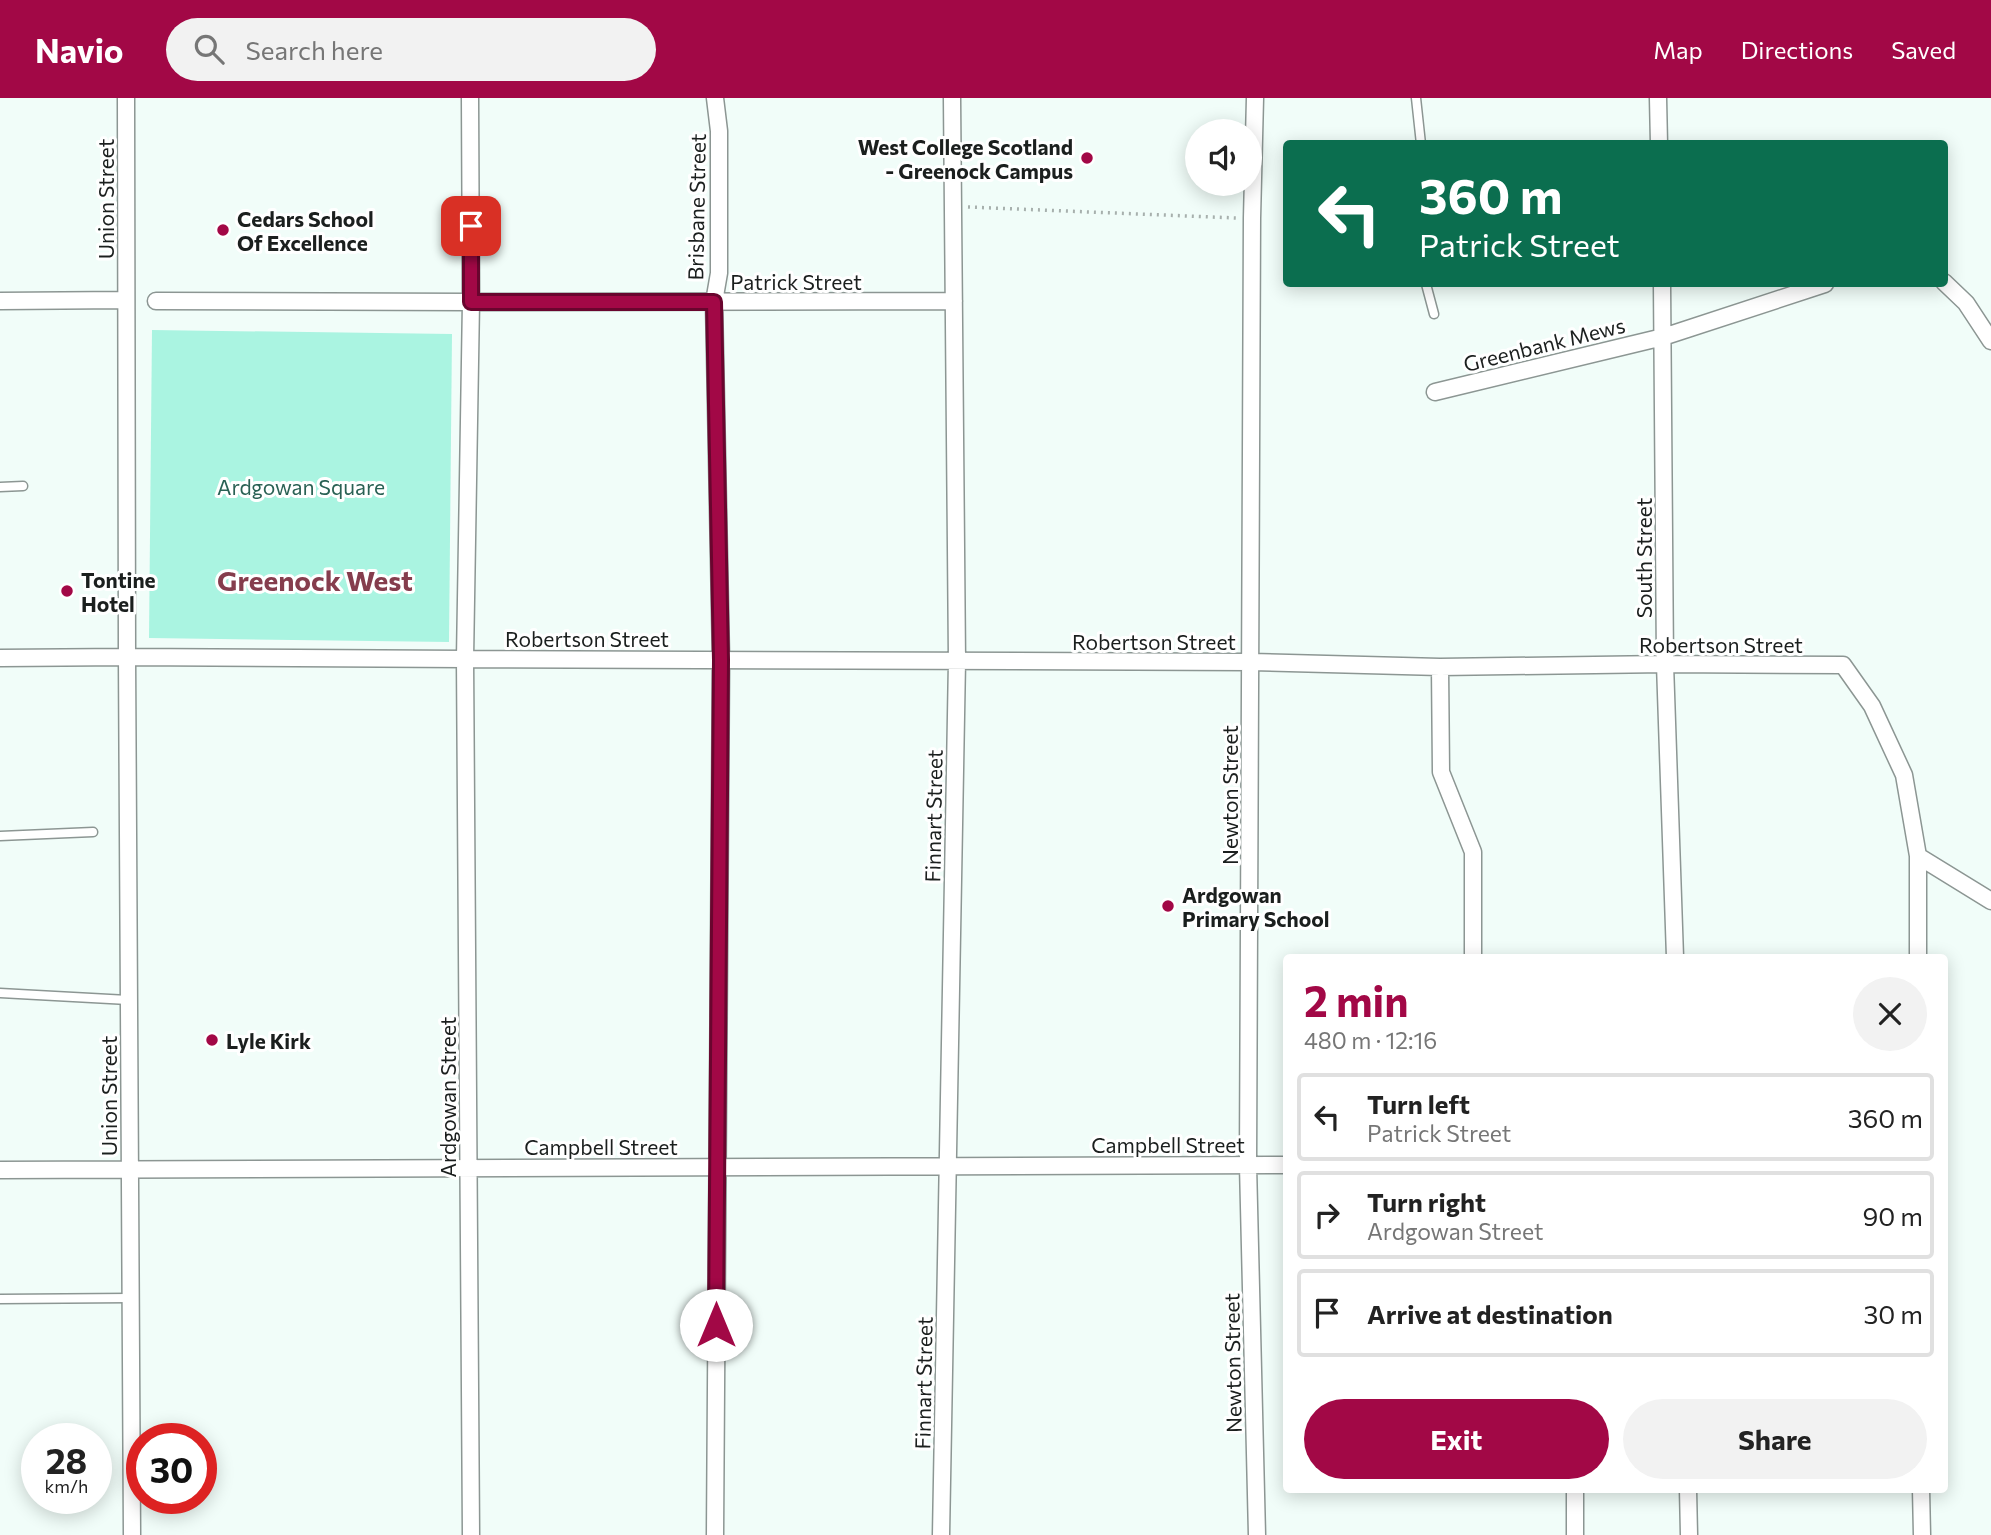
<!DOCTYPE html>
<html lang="en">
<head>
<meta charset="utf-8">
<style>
	:root { --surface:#fff; --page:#f2f2f2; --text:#222; --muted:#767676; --line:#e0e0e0; --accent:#a20846 }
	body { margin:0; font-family:Commissioner,sans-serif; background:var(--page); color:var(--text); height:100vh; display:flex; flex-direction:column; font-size:26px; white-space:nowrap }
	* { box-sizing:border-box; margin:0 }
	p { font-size:23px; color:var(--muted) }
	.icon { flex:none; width:38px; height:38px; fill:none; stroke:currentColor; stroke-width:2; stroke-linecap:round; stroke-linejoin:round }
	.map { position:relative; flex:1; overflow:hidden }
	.sheet { position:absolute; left:1283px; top:856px; width:665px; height:539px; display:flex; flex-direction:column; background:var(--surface); border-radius:7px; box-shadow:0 4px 18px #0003 }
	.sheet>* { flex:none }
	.top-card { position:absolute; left:1283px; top:42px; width:665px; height:147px; border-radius:7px; box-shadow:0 4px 18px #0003; background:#0b6e4f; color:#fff; overflow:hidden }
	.fabs { position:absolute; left:1185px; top:21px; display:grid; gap:14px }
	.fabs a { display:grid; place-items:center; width:77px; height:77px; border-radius:50%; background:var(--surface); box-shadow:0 4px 18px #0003; font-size:35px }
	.speed { position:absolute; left:21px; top:1325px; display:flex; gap:14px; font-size:35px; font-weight:700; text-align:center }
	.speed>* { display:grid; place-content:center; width:91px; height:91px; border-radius:50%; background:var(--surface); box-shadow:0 4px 18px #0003; line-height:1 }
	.speed small { font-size:18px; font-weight:400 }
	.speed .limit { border:10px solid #d22; background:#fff; color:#111 }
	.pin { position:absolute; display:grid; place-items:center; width:60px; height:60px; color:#fff; margin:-30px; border-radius:14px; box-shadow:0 4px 10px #0006 }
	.me { position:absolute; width:77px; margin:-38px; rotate:0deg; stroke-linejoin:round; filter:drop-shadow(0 0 5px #0008) }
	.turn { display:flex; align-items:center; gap:24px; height:147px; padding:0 21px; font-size:32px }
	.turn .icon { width:91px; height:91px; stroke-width:2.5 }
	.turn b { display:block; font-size:49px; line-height:60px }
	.round { display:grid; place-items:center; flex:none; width:74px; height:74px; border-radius:37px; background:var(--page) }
	.head { display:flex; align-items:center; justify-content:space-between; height:119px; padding:0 21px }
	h1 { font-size:42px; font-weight:700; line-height:52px; color:var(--accent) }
	.action { display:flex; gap:14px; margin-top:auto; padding:14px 21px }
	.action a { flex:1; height:80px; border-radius:42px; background:var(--accent); color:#fff; font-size:28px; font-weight:700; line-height:80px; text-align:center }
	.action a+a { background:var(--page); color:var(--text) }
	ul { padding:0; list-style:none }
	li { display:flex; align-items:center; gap:21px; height:88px; margin:0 14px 10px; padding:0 7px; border:4px solid var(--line); border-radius:7px }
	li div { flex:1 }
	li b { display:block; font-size:26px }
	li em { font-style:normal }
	header { display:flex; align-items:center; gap:42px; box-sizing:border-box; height:98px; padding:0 35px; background:var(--accent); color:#fff }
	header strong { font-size:33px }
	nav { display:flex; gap:38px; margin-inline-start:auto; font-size:24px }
	.search { width:490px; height:63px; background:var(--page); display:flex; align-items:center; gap:18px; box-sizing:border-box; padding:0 24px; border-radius:38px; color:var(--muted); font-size:26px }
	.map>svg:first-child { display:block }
	.green { fill:#aaf4e1 }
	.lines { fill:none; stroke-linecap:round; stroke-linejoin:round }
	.lane-casing { stroke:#8c9693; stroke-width:11 }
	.street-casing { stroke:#8c9693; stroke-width:19 }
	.path { stroke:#a7b0ad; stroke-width:3.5; stroke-dasharray:2 5; stroke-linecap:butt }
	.lane { stroke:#fff; stroke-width:8 }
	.street { stroke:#fff; stroke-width:16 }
	.route-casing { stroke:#69052e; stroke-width:18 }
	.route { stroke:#a20846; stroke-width:12 }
	.poi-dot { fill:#a20846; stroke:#fff; stroke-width:2.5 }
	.labels { text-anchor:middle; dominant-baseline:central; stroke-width:6; stroke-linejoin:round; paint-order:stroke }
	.poi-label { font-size:21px; font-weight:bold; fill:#1b1f1e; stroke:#fff; text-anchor:start }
	.street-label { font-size:21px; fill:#1b1f1e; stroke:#fff }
	.park-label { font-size:21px; fill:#296154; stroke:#fff }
	.district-label { font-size:28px; font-weight:bold; fill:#853d4d; stroke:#fff }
</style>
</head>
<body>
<header>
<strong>Navio</strong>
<div class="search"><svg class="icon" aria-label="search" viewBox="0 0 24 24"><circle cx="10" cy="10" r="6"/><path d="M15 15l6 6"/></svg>Search here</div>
<nav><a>Map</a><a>Directions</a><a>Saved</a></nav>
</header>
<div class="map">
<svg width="1991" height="1437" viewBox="0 0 1991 1437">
	<rect width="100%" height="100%" fill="#f1fdf9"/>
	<path class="green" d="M152 232 452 236 449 544 149 540Z"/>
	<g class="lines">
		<g class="lane-casing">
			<path id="lane" d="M1416 0 1421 46
				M1426 186 1434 216
				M0 389 23 388
				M0 738 93 734
				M0 895 128 902
				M0 1201 130 1200"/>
		</g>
		<g class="street-casing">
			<path id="street" d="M126 0 127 559 465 561 471 204 156 203
				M470 0 471 204 954 203
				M715 0 719 33V175L714 204 721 562 715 1437
				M1255 0 1252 120 1248 1067 1257 1437
				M1658 0 1659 46
				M1944 184 1966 205 1991 243
				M1662 186 1665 566 1675 859
				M0 203 125 202
				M1435 294 1663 239 1825 186
				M0 560 127 559 132 1437
				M1440 569 1441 674 1473 754V859
				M1918 758 1991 803
				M0 1072 1286 1067
				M1688 1391 1689 1437
				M1921 1391 1922 1437
				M471 1437 465 561 1251 564 1440 569 1665 566 1843 567 1872 608 1904 677 1918 758V859
				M941 1437 957 563 952 0
				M1575 1437V1391"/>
		</g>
		<path class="path" d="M968 109 1236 120"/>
		<use href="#lane" class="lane"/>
		<use href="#street" class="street"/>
	</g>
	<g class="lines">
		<g class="route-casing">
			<path id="route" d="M471 128V204H714L721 562 716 1227"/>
		</g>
		<use href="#route" class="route"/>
	</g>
	<g class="poi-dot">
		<circle cx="1087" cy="60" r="7"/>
		<circle cx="223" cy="132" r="7"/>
		<circle cx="67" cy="493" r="7"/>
		<circle cx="1168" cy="808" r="7"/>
		<circle cx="212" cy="942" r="7"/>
	</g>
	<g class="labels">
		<g class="poi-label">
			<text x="1073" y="48" text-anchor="end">West College Scotland<tspan x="1073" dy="24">- Greenock Campus</tspan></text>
			<text x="237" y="120">Cedars School<tspan x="237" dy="24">Of Excellence</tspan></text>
			<text x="81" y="481">Tontine<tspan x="81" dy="24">Hotel</tspan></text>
			<text x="1182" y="796">Ardgowan<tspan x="1182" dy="24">Primary School</tspan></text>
			<text x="226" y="942">Lyle Kirk</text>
		</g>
		<g class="street-label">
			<text transform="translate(105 101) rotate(-90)">Union Street</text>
			<text transform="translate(696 109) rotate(-89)">Brisbane Street</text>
			<text x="796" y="183">Patrick Street</text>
			<text transform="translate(1544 246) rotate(-14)">Greenbank Mews</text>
			<text transform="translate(1643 460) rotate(-90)">South Street</text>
			<text x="587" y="540">Robertson Street</text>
			<text x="1154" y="543">Robertson Street</text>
			<text x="1721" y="546">Robertson Street</text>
			<text transform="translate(1229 697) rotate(-90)">Newton Street</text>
			<text transform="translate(933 718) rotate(-89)">Finnart Street</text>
			<text transform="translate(108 998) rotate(-90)">Union Street</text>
			<text transform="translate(447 999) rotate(-90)">Ardgowan Street</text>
			<text x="1168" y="1046">Campbell Street</text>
			<text x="601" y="1048">Campbell Street</text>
			<text transform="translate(1232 1265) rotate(-91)">Newton Street</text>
			<text transform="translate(923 1285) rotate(-89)">Finnart Street</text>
		</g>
		<g class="park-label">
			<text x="301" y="388">Ardgowan Square</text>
		</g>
		<g class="district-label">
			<text x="315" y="482">Greenock West</text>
		</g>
	</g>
</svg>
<div class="fabs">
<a><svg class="icon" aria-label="sound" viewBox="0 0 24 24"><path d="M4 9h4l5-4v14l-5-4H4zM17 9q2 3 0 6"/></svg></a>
</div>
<div class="speed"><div>28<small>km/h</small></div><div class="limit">30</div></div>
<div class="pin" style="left:471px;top:128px;background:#d93025"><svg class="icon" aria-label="arrive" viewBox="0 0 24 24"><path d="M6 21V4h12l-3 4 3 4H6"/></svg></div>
<svg class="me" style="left:716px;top:1227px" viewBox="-20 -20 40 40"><circle r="19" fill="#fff"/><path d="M0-13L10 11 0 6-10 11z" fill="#a20846"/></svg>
<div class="top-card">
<div class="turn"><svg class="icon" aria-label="left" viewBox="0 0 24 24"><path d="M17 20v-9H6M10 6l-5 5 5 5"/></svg><div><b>360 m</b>Patrick Street</div></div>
</div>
<section class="sheet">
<div class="head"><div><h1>2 min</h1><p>480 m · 12:16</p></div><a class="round"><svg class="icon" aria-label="close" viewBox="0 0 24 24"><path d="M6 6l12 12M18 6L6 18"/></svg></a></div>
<ul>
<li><svg class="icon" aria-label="left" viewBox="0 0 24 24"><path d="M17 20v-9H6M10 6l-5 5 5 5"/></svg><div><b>Turn left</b><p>Patrick Street</p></div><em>360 m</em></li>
<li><svg class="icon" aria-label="right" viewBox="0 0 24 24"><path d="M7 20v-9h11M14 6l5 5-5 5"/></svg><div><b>Turn right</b><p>Ardgowan Street</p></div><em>90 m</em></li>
<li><svg class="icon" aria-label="arrive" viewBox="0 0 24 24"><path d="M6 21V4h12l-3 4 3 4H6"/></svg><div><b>Arrive at destination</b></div><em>30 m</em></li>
</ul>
<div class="action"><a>Exit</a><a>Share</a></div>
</section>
</div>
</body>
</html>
